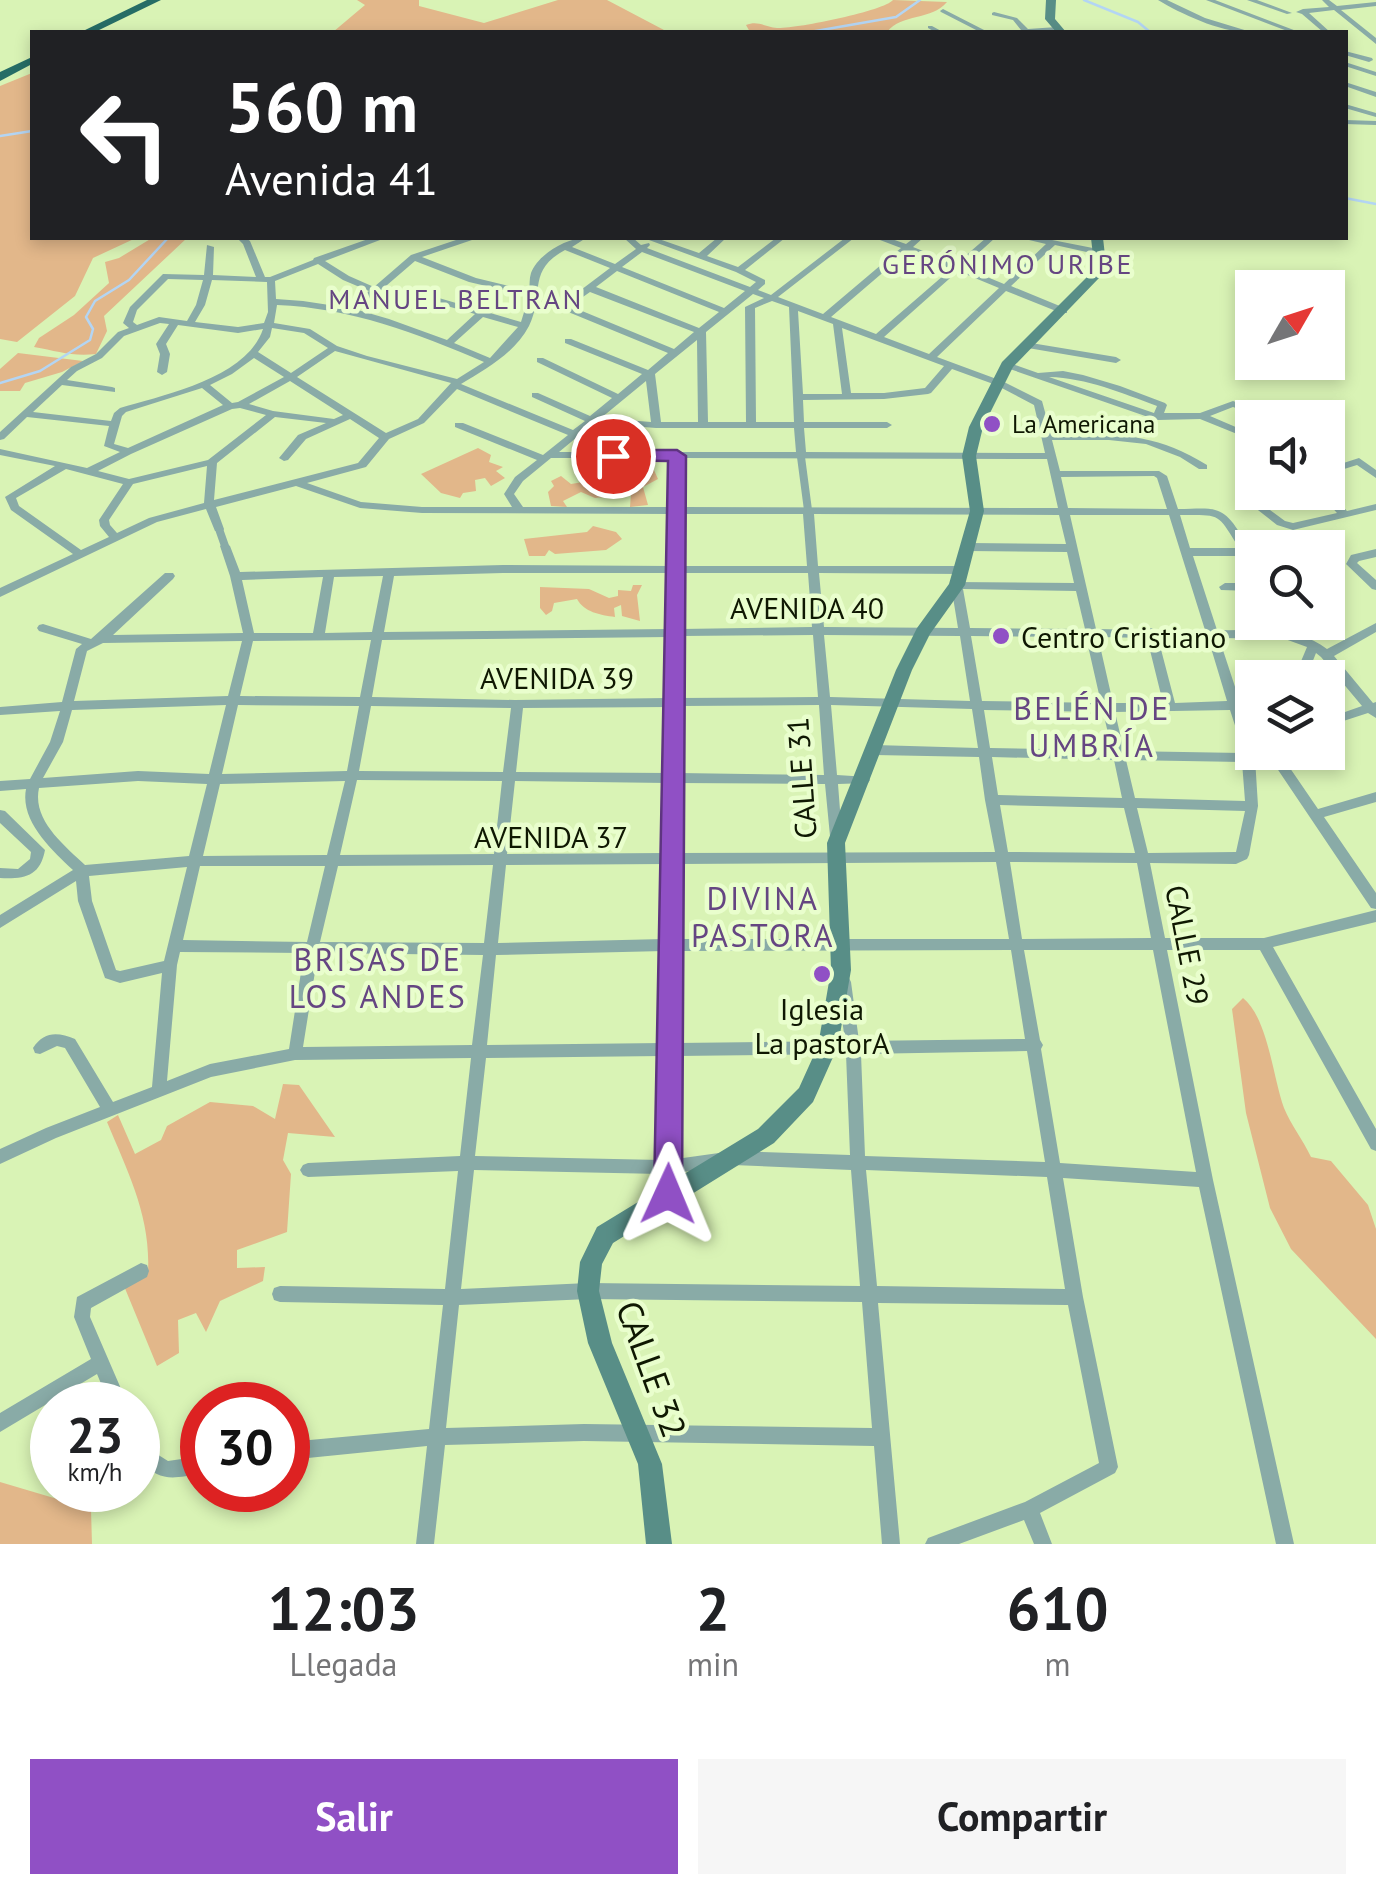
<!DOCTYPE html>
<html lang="es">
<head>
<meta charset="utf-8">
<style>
	:root { --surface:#fff; --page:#f6f6f6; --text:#202124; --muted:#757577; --accent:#9050c5 }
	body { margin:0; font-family:"PT Sans",sans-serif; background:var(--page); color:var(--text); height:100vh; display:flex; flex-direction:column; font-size:38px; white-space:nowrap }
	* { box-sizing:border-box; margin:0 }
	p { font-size:32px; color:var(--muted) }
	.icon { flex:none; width:55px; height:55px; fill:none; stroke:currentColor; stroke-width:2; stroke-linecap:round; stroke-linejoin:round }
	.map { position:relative; height:1544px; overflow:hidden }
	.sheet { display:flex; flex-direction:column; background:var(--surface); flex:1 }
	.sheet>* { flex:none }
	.banner { position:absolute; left:30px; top:30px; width:1318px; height:210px; border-radius:0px; box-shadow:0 5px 15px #0003; background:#202124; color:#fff; overflow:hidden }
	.needle { width:65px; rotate:51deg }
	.controls { position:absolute; left:1235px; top:270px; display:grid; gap:20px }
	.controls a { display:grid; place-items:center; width:110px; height:110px; border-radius:0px; background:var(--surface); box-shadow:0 5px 15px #0003; font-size:50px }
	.speed { position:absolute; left:30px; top:1382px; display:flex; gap:20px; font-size:50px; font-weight:700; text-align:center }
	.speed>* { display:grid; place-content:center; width:130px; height:130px; border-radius:50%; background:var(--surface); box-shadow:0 5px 15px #0003; line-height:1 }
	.speed small { font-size:25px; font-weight:400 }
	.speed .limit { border:15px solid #d22; background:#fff; color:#111 }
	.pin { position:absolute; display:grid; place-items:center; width:85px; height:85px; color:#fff; margin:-42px; border:5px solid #fff; border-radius:50%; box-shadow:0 2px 10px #0007 }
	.me { position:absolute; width:110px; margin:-55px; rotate:1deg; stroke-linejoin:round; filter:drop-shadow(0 0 8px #0008) }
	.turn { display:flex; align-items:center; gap:35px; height:210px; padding:0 30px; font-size:45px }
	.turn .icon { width:130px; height:130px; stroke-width:2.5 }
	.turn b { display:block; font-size:70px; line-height:85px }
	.eta { display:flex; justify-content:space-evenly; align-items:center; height:170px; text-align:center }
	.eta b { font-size:60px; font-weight:700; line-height:70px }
	.primary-button { display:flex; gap:20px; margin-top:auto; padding:20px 30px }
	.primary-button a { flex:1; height:115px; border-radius:0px; background:var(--accent); color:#fff; font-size:40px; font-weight:700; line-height:115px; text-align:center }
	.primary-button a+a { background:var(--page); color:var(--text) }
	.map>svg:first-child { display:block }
	.green { fill:#e2b78a }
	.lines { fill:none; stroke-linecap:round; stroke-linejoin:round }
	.stream { stroke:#b3d5f4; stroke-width:2.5 }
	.pedestrian { stroke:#89aba7; stroke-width:8 }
	.minor { fill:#89aba7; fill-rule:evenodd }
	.secondary { fill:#588e87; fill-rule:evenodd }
	.trunk { fill:#266d66; fill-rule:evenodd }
	.route { fill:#9050c5; stroke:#5e3480; stroke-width:2.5 }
	.poi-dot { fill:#9050c5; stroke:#e9fecd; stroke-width:4 }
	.labels { text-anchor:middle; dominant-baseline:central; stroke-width:9; stroke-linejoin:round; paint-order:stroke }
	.far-poi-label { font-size:25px; fill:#0f1802; stroke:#e9fecd; text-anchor:start }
	.far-neighbourhood-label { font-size:28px; letter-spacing:2.5px; fill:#654682; stroke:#e9fecd }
	.street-label { font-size:30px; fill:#0f1802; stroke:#e9fecd }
	.poi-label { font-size:30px; fill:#0f1802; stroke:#e9fecd; text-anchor:start }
	.neighbourhood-label { font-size:32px; letter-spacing:2.5px; fill:#654682; stroke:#e9fecd }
	.near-street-label { font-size:35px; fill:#0f1802; stroke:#e9fecd }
</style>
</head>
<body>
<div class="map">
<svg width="1376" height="1544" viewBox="0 0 1376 1544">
	<rect width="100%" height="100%" fill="#d9f3b5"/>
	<path class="green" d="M357 0H419V6L484 23 558 0H607L664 30 679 32H333L365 5Z
		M893 0 947 2C931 21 902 13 887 32H750L746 25C758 20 765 27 777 28 795 29 884 11 893 0Z
		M32 73V238H136L93 258 75 296 17 342 0 339V86Z
		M152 238H187L104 316 107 331 96 354C73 357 57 351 34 347L39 338 74 315 109 283 105 262 119 258Z
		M18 353 83 361 62 372 25 383 20 391H0V369Z
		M478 448 491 455 489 462 503 467 496 471 505 478 491 486 485 478 475 480 476 491 463 493 460 498 441 493 421 474Z
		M639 459 650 461 658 479 643 487 648 505 630 507 631 494 595 498 581 492 563 501 567 507 551 506 548 492 554 486 551 481 561 476 571 484 583 482V478L624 475 635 470Z
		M593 526 616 532 622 539 606 550 555 554 549 550 545 556H529L524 539 587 532Z
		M633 585H642L637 595 640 621 622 616 621 605 614 608 615 617C600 615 584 612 577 599L554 603 552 611 546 615 540 608V587L589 589 609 598 618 596V590L631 591Z
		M1243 998C1268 1018 1273 1078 1284 1108 1291 1125 1303 1140 1311 1157L1331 1161 1368 1205 1376 1229V1339L1291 1249 1270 1208 1246 1113 1232 1009Z
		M283 1084 299 1085 335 1137 288 1133 283 1160 291 1174 287 1232 237 1250V1268L265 1267 263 1281 220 1301 206 1332 196 1313 178 1320 179 1353 157 1366 124 1286 148 1272C151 1217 128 1172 107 1122L118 1115 135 1154 161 1140 167 1126 210 1102 253 1106 275 1119Z
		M0 1482 91 1509 92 1544H0Z"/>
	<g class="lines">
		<path class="stream" d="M1084 0 1138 22 1150 32
			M810 32 896 17 920 0
			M0 136 32 131
			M1345 198 1376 204
			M0 383 40 371 90 340 93 329 86 317 95 301 129 280 168 238"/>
		<path class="pedestrian" d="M801 457 808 510
			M219 529 225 546"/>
		<path class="minor" d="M1158 0H1167L1205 18 1251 32C1224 34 1181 14 1158 0Z
			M1206 0H1215L1299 32H1290Z
			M1247 0H1257L1292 13 1287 14Z
			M1322 0H1329L1337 6 1376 2V6L1341 10 1376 38V44L1334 10 1309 13 1330 32H1323L1302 14 1296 12 1303 9 1329 7Z
			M943 9 986 31 988 32H980L941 12 940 11Z
			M994 12 1017 18 1028 29 1057 27 1060 29 1038 32H1014L1015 31 1021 30 1013 20 992 15V13Z
			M928 26H932L943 32H935L928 28Z
			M1345 51 1372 58 1373 60 1369 62 1345 55Z
			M1345 62 1376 72V76L1345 66Z
			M1345 82 1376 92V97L1345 86Z
			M1345 104 1376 113V117L1345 108Z
			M1345 120 1376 121V125L1345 124Z
			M237 238H246L250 241 265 277H270L313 260 314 258 371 238H381L380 240 325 261 349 276 374 287 411 255 462 238H473L472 240 422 257 476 278 529 291C530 285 529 279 531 273 538 254 568 237 586 238L572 247 615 264 636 249 624 238H633L641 245 649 243 650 245 647 248 750 287 756 282 736 272 649 240 656 238 699 253 717 238H726L707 256 738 267 776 238H785L745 270 765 280V284L758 290 771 295 845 238H854L778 297 823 314 901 248 880 240 879 238H889L906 244 914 238H923L913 247 956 264 986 238H995L963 267 1004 284 1046 244 1029 240 1028 238H1042L1103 250V254L1100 255 1055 245 1011 286 1067 309V313H1061L1006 291 937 357 1002 381 1042 401 1051 434C1112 434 1153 431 1207 465V469H1199L1180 457 1146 444 1109 440H1052L1060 471H1159L1167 476 1178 509C1212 509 1222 503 1241 535 1248 546 1252 553 1252 565H1248L1243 556H1193L1217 630C1255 631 1295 625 1327 649L1376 623V632L1334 656 1373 703 1376 702V718L1368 713 1328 726V718L1362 706 1321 657 1316 653 1306 678H1294L1307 647 1285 639 1219 638 1240 702 1252 705V713L1243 711 1255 758 1258 806 1249 855 1247 859 1236 864 1150 863 1165 938H1264L1376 910V922L1273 947 1376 1129V1151L1371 1149 1260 950H1167L1213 1180 1294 1544H1276L1199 1187 1063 1178 1083 1297 1118 1467 1115 1473 1040 1513 1052 1544H1034L1024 1520 959 1544H925L928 1538 1025 1502 1099 1463 1068 1305 878 1303 900 1544H882L874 1446 584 1441 445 1445 434 1544H416L427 1446 288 1460V1442L429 1429 443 1305 280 1302 274 1300 272 1294 274 1288 280 1286 445 1289 458 1171 308 1177 303 1175 300 1170 303 1165 308 1163 460 1156 471 1058 295 1060 211 1077 56 1138 0 1164V1149L46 1128 100 1107 65 1048 57 1046 40 1054 35 1053 33 1048C44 1031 58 1032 75 1039L113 1102 152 1087 162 973 120 983 105 978 78 901 76 881 0 928V915L73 870C51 849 20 821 26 789L0 791V781L30 779 50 742 60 711 0 715V707L62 702 76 649 82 644 39 631 37 628 39 625 43 624 91 639 165 573H173L175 576 173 579 113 635 243 633 230 576 220 546 225 542 230 546 240 572 503 565 670 566 671 514 422 513 360 508 296 486 216 507 224 529 223 531H215L206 509 157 522 0 597V588L73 554 11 510 5 497 55 466 0 455V449L87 468 120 452 104 446 109 426 27 417 4 439 0 440V432L71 367 96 354 118 332 129 328 123 323 130 307 163 274 204 275 207 245 214 247 213 275 256 277 243 244ZM565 250 610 268 561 305V309L668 353 648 370 571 339H565V343L642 374 618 394 543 358H537V362L612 398 590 416 538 393H532V397L585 421 573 430 461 384C486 369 515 353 529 326 545 294 526 271 565 250ZM908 251 951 269 876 334 831 317ZM642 252 745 291 724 308 622 267ZM415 261 469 282 529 296 521 322 432 296H426V300L475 314 447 340 389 319 358 310ZM318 264 343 280 369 291 349 308 303 301 276 299 275 281ZM617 271 719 312 699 328 596 287ZM958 271 999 288 929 354 884 337ZM168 279 203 280 196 305 187 321 159 317 137 325 133 322 137 310ZM212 280 267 282 268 312 264 323 238 327 195 322 205 305ZM590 292 694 332 674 349 570 306ZM753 294 764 298 745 307 746 422H708L706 332ZM772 301 789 307 794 422H756L755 308ZM277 305C351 308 416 333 484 362L457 379 367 356 337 346 310 329 274 323ZM798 311 833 324 842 394H803ZM483 317 518 327 490 358 454 343ZM160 323 169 324 156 344 160 354 157 372 162 375 167 372 170 354 166 344 178 325 238 333 263 329C247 378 163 395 120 408L114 413 111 421 33 412 62 385 115 392V388L112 387 67 380 77 371 102 358 124 336ZM272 328 304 333 328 348 291 373 258 352 270 337ZM842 328 944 366 925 388 884 393H851ZM697 340 698 422H661L655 374ZM335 351 451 383 418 419 386 433 297 377ZM254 358 284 377 238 402 232 403 210 385 232 374ZM952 369 996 385 1034 405 1045 453 806 452 804 428H887L892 425 887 422H804L803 400 884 399 928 394 931 393ZM290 381 343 415 334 419 273 411 249 404ZM646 381 651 422 601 418ZM202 388 223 405 128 448 114 444 122 416 126 412ZM457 389 568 435 543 455 463 423H455V427L537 460 515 477 504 494 512 507H422L361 502 307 483 366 467 389 439 424 423ZM240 408 266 415 208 460 129 479 98 471 131 454 232 409ZM275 417 326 423 298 435 279 458 284 461 288 460 306 439 350 419 379 438 358 463 214 500 217 463ZM594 423 656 428H794L796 452H559ZM551 458H672L671 507H523L514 494 523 481ZM682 458 1047 459 1058 508 682 507ZM207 466 204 503 149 518 117 533 110 525 109 520 133 484ZM66 469 123 484 99 520 100 526 109 537 81 550 19 506 16 498ZM1154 476 1157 478 1167 509 1068 508 1061 477ZM682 514H803L807 566H681ZM814 514 1059 515 1066 544 969 543 964 547 969 551 1067 552 1074 583 953 582 951 585 958 628 824 627 819 573 961 574 967 570 961 566H818ZM1070 515H1169L1205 630H1155L1151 628 1147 630 1096 629ZM1180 515C1221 515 1217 512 1239 548H1190ZM503 573H670L669 629 384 632 394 576ZM681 573H808L812 627 681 629ZM383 576 372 632 325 633 334 577ZM323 577 313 633H254L242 580ZM963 589 1076 591 1085 629 970 628ZM813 635 818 697 680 698 681 636ZM824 635 960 636 970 701 830 697ZM971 636 1086 637 1101 703 982 701ZM669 637 668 698 515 700 372 697 382 640ZM1098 637 1147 638 1163 703H1113ZM1158 638H1208L1227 701 1175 703ZM371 640 360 697 240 696 253 641ZM242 641 228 696 74 701 87 651 103 643ZM226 705 209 774 138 771 43 778 63 742 72 710ZM238 705 359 706 347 771 222 774ZM819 705 824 775 679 773 680 706ZM831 705 972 709 978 748 875 745 869 750 875 755 979 757 985 800 995 852 679 853V783L825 784 830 836 831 840H841L842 836 838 784 868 783 870 780 868 777 837 775ZM371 706 511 708 503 772 359 771ZM668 707 667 773 516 772 523 708ZM984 710 1103 712 1112 750 990 748ZM1230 710 1241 744 1242 753 1124 751 1115 712ZM992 757 1114 760 1122 798 998 795ZM1126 760 1242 762 1245 801 1135 798ZM357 780 502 781 494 854 340 855ZM138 781 207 784 189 856 85 865C64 845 32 820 39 788ZM345 781 327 855 203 856 220 784ZM515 781 667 783 666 853 507 854ZM1000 805 1124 808 1135 853 1008 852ZM1137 808 1245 811 1236 852 1148 853ZM996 862 1009 939H678L679 864ZM1010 862 1137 863 1151 938 1022 939ZM665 864 664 939 498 943 506 865ZM493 865 484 943 320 942 338 866ZM200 866H325L307 942 183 940ZM187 867 164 961 120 971 116 970 92 901 89 876ZM1011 950 1025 1039 859 1041 851 982 849 978 844 976 839 978 837 982 845 1041 677 1043 678 951ZM1024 950H1153L1196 1172 1060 1163 1041 1049 1043 1045 1040 1040ZM664 951 663 1043 487 1045 496 955ZM180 952 304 953 289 1049 210 1064 167 1081 177 965ZM318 953 483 955 472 1045 303 1047ZM1027 1051 1045 1162 865 1156 861 1054ZM846 1054 850 1155 733 1151 676 1159 677 1056ZM662 1056 661 1160 475 1156 486 1058ZM733 1165 851 1170 860 1286 588 1283 461 1289 474 1170 661 1174 660 1194 662 1199 668 1201 674 1199 676 1194V1173ZM866 1170 1047 1177 1065 1289 877 1286ZM588 1299 862 1302 872 1428 584 1424 446 1428 459 1305Z
			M1025 342 1116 357 1121 360 1116 363 1022 347 1020 345Z
			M1007 362 1038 373 1063 371 1083 375 1120 386 1165 403 1167 405 1164 413H1200L1233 401 1279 418H1263L1233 407 1210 416 1252 434V440L1200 419 1158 420 1151 418 1004 367V363ZM1049 377C1087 378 1122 393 1157 406L1154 413Z
			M1359 458 1376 470V478L1357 465 1328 474V468Z
			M1239 487 1285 521 1293 523 1337 513 1318 492H1328V491L1347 511 1376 504V510L1293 530 1277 525 1235 492V488Z
			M1376 549V557L1359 561 1357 563 1376 580V590L1372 589 1346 564 1351 555Z
			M1225 583H1252V591L1221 590 1219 587Z
			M1266 752H1279L1318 809 1376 792V802L1324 817 1376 893V909L1371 908Z
			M0 810 5 811 45 850C40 877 24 879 0 878V868L18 869 30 859 31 852 0 823Z
			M141 1263 147 1265 149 1271 147 1277 91 1308 90 1317 128 1405H110L97 1374 0 1432V1413L91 1359 74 1317 77 1297Z
			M138 1436 144 1439 152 1451 168 1461 202 1456V1474C171 1478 162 1483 138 1460Z"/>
		<path class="secondary" d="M1046 0H1056L1055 19 1066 32H1056L1045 19Z
			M1091 238H1103L1106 264 1099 278 1013 367 983 427 976 456 984 511 965 585 930 634 912 670 845 843 851 970 838 1046 813 1102 774 1143 613 1243 602 1264 599 1291 612 1343 662 1464 672 1544H646L638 1464 588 1343 577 1291 580 1262 597 1227 758 1129 799 1088 818 1046 831 970 827 843 896 670 917 628 949 584 970 511 962 456 969 427 1002 362 1088 276 1094 264Z"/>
		<path class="trunk" d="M147 0H161L95 32H81Z
			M32 57V64L0 81V72Z"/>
	</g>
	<path class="route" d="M613 450H677L686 456 682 1194 678 1203 668 1207 658 1203 654 1194 668 461 606 460 604 456Z"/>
	<g class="poi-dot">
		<circle cx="992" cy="424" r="10"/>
		<circle cx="1001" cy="636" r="10"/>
		<circle cx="822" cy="974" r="10"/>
	</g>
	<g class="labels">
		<g class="far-poi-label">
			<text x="1012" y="424">La Americana</text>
		</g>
		<g class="far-neighbourhood-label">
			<text x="1008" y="263">GERÓNIMO URIBE</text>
			<text x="456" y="298">MANUEL BELTRAN</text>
		</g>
		<g class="street-label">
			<text x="807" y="607">AVENIDA 40</text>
			<text x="557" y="677">AVENIDA 39</text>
			<text transform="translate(801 778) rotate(-94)">CALLE 31</text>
			<text x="551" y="836">AVENIDA 37</text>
			<text transform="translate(1188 945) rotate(79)">CALLE 29</text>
		</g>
		<g class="poi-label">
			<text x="1021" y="636">Centro Cristiano</text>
			<text x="822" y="1008" text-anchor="middle">Iglesia<tspan x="822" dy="34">La pastorA</tspan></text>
		</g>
		<g class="neighbourhood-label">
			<text x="1092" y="708">BELÉN DE<tspan x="1092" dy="37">UMBRÍA</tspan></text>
			<text x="763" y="898">DIVINA<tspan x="763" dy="37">PASTORA</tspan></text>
			<text x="378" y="959">BRISAS DE<tspan x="378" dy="37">LOS ANDES</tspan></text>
		</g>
		<g class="near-street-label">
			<text transform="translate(652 1369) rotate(70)">CALLE 32</text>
		</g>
	</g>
</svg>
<div class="controls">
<a><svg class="needle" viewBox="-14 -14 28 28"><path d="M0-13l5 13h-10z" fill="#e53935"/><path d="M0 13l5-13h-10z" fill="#757577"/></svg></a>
<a><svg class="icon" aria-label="sound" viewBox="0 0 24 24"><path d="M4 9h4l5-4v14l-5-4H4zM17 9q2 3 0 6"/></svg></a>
<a><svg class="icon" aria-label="search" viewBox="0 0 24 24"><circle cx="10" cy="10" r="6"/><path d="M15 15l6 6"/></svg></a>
<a><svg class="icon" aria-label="layers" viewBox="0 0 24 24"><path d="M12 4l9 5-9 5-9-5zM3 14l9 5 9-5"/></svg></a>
</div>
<div class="speed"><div>23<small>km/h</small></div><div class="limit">30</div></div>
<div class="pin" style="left:613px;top:456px;background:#d93025"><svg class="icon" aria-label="arrive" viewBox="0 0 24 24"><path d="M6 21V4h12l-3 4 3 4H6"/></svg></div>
<svg class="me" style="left:668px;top:1194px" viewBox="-20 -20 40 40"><path d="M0-17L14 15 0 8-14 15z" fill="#9050c5" stroke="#fff" stroke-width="4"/></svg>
<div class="banner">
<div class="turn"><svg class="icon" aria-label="left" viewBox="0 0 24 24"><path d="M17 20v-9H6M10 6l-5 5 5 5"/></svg><div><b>560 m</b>Avenida 41</div></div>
</div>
</div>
<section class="sheet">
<div class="eta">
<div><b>12:03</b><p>Llegada</p></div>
<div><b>2</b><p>min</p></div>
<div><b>610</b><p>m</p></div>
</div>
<div class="primary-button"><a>Salir</a><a>Compartir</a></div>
</section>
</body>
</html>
